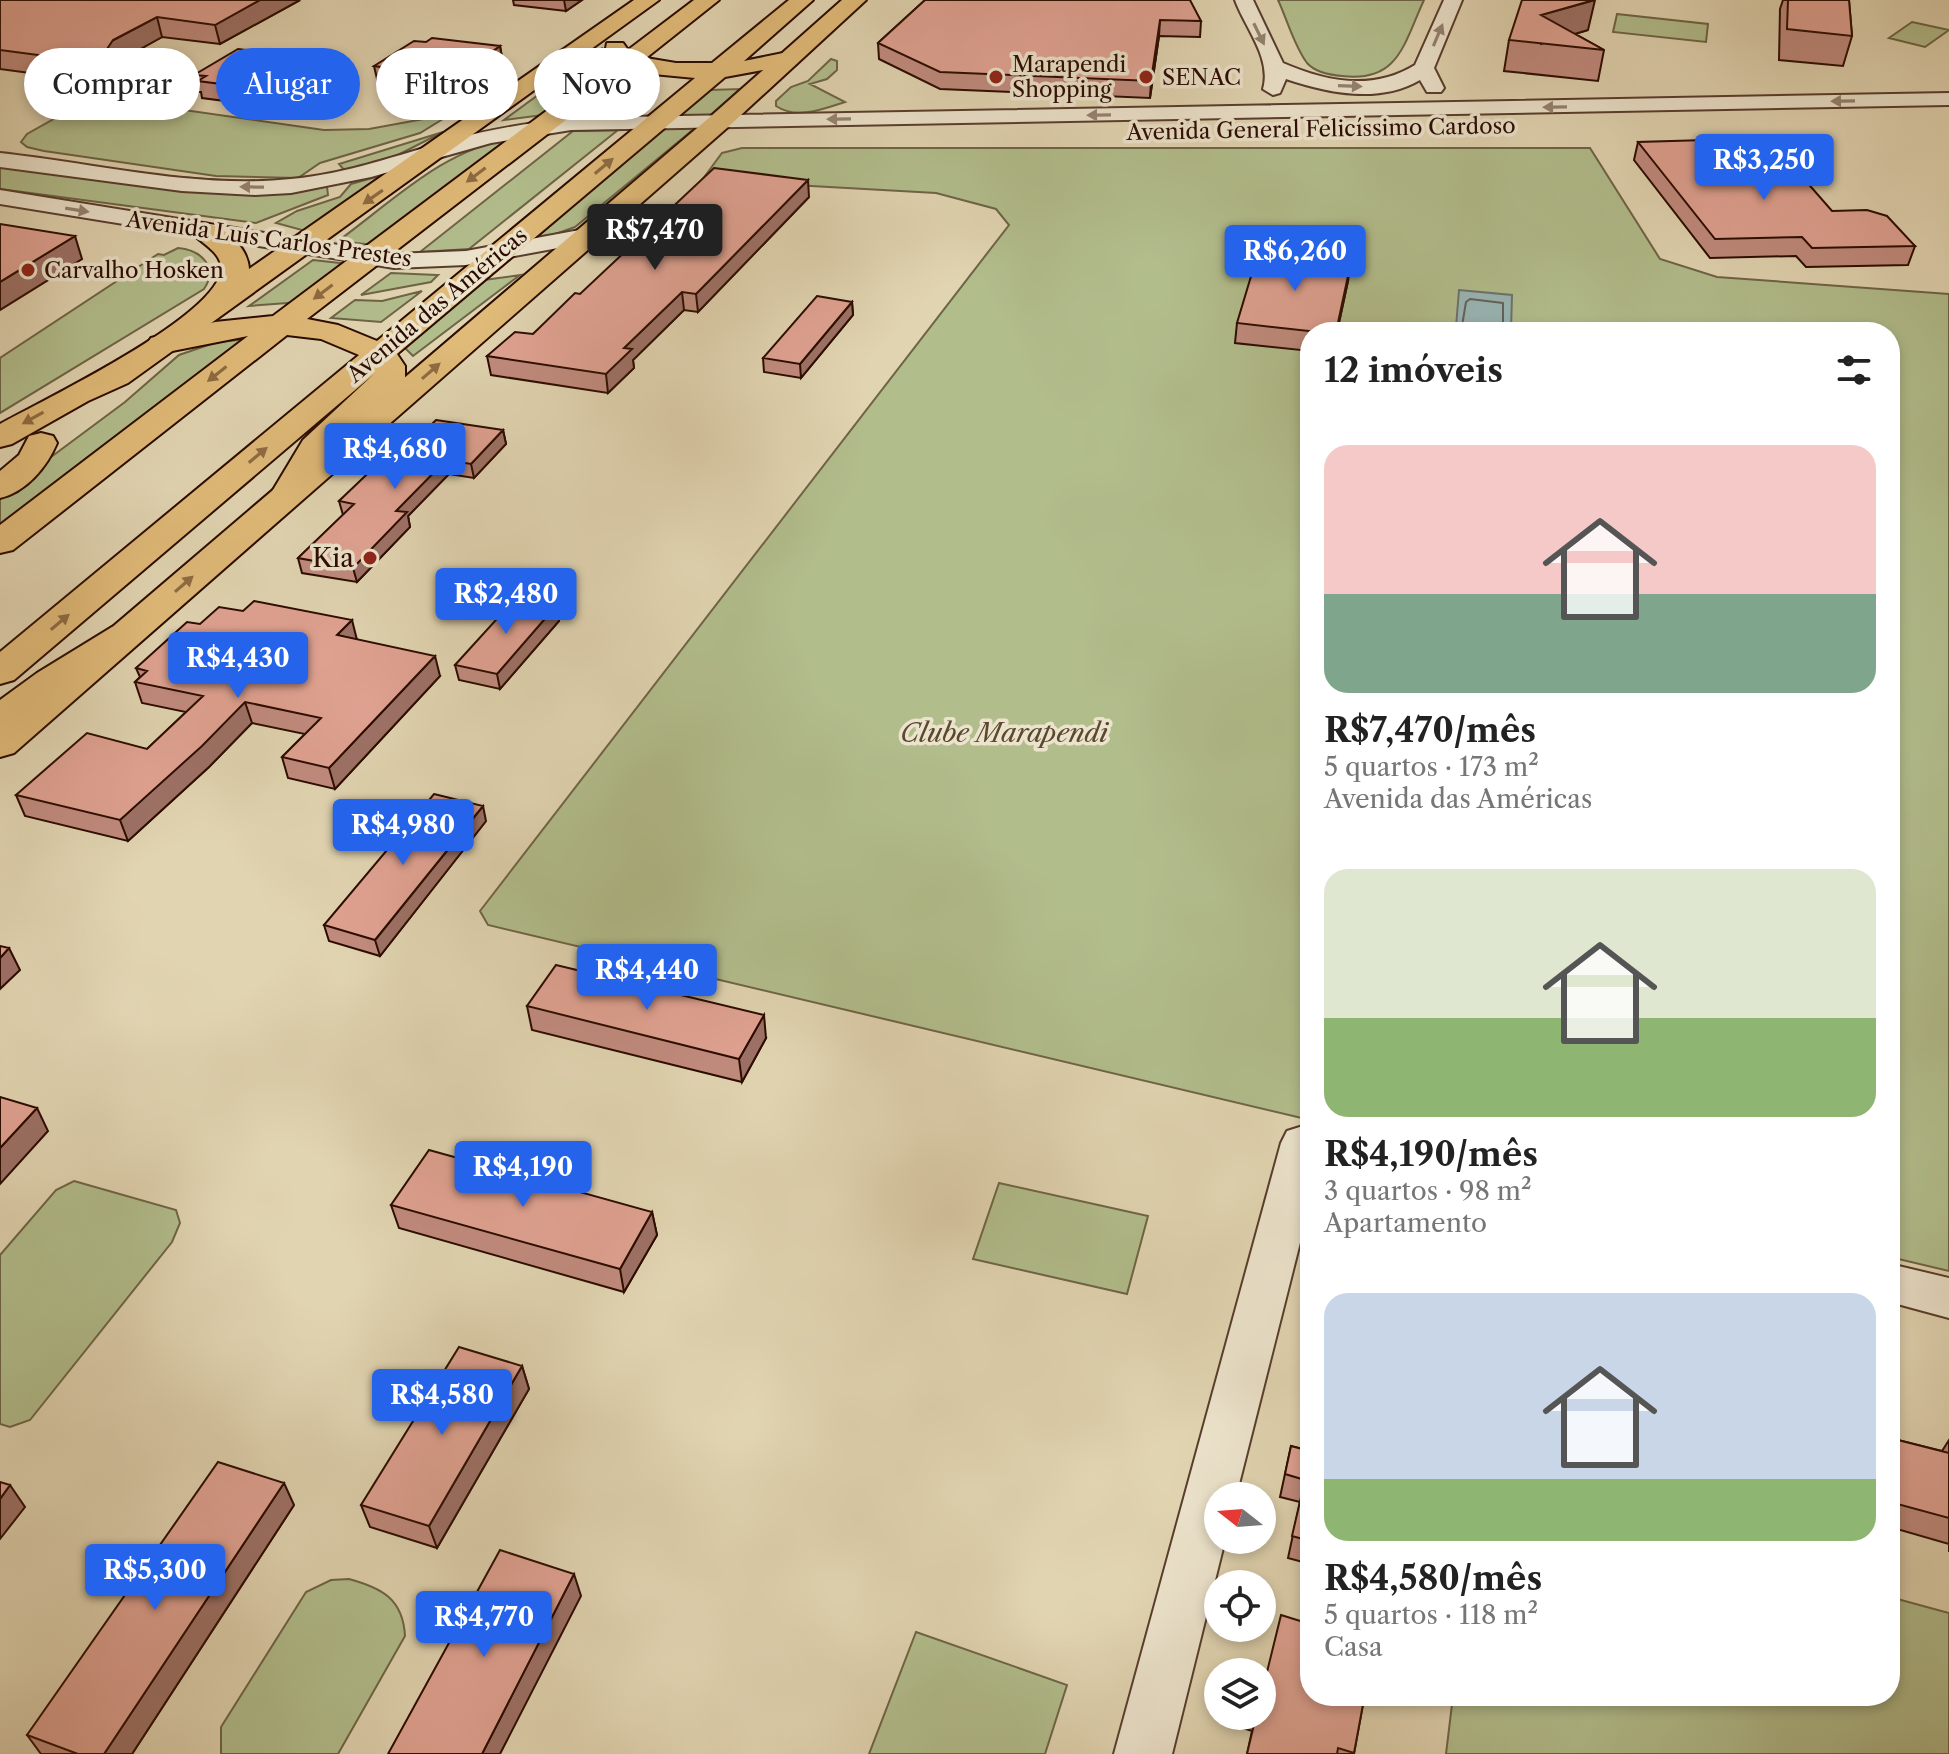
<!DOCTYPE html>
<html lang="pt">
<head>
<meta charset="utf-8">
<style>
	:root { --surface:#fff; --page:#f6f6f6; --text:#222; --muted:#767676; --accent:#2563eb }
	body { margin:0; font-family:"Libre Caslon Text",serif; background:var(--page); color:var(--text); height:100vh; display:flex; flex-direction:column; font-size:30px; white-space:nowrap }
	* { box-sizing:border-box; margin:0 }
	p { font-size:26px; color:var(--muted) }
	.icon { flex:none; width:44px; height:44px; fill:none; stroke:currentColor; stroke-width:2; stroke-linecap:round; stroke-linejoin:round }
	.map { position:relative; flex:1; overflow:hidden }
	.drawer { position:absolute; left:1300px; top:322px; width:600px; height:1384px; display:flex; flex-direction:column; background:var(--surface); border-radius:32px; box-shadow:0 4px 12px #0003 }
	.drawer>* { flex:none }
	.top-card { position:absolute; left:24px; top:48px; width:760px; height:72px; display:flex; gap:16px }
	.needle { width:52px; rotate:287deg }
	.fabs { position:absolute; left:1204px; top:1482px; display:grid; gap:16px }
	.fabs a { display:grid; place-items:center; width:72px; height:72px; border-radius:50%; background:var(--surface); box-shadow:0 4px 12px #0003; font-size:40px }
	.price { position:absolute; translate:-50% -68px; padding:0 18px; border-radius:8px; background:var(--accent); color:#fff; font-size:26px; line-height:52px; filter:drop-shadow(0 2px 4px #0008) }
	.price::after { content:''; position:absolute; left:50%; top:48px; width:24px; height:18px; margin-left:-12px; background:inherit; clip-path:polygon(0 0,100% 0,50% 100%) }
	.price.active { background:#222; color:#fff }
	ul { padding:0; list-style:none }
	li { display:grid; align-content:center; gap:16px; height:424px; padding:0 24px }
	li span { display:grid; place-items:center; height:248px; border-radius:24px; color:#555 }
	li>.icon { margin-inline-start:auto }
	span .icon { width:144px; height:144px; fill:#fffc; stroke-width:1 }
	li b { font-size:34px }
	h2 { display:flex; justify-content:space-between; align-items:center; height:96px; padding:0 24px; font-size:34px }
	.tag { padding:0 28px; border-radius:36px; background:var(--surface); box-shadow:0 4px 12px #0003; font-size:28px; line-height:72px }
	.tag.active { background:var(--accent); color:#fff }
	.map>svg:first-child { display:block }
</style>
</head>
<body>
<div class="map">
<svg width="1949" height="1754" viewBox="0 0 1949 1754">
	<rect width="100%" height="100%" fill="#e1d4b1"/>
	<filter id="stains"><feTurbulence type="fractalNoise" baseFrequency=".0025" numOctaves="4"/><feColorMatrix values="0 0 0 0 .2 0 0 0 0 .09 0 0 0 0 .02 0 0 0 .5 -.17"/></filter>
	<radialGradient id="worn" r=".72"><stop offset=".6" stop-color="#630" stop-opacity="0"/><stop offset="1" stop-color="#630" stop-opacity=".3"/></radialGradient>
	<path fill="#b2bd8c" stroke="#6e6446" stroke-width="2" d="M1278,0H1424C1404,43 1399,83 1342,76C1330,75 1315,72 1307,63C1294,46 1287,19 1278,0Z
		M1617,14L1708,24L1706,42L1613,32Z
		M1912,22L1949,30L1925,47L1889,38Z
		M602,48L615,63L543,115L504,120Z
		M831,59L837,61V70L827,79L810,84L845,102C823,109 797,120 776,106V101L791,87L808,81Z
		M740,89L706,119L679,116L709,90Z
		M93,97L324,130L369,129L451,114L420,133L320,163L298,178L216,176L44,151L27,147L21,142L27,134Z
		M664,128H695L575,227L547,237L538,236Z
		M618,130L469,249L420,252L573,131Z
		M443,132L386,161L344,170L339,164Z
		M515,138L374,245L338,241C393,201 446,147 515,138Z
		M742,148H1590L1660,259L1717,277L1949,294V1271L1890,1257V332H1310V1120L488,925L480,911L1009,225L996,209L936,193L702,180L722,153Z
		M0,165L327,187L328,195L256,223L0,189Z
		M397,171L309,232L276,223L297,211L340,197L351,184Z
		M178,248C201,250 219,267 204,289L0,413V358L158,254L164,255Z
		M313,260L349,264L301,302L249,306Z
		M391,273L437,275H438L431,282L361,295Z
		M520,275L413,356L405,348L484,280Z
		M422,291L381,322L331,318L355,300L382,301Z
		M249,339L0,527V495L125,402L179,355L217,342Z
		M74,1181L176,1210L180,1223L172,1242L30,1420L10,1427L0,1424V1255L56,1190Z
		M999,1183L1148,1216L1127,1294L973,1259Z
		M349,1579C382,1588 403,1599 405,1636L338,1754H221V1727L306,1592L331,1580Z
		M1890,1597L1949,1613V1754H1446L1453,1696H1890Z
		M916,1632L1067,1685L1045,1754H869Z"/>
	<path fill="#98b6b6" stroke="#6c726d" stroke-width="2" d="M1459,290L1512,295L1511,331L1513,332H1434L1435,325L1456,327Z"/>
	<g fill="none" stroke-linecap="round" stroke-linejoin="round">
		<path stroke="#62605b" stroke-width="2" d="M1461,332L1466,302L1470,299L1503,303V332"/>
		<g stroke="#583d2c" stroke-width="4">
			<path id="minor" d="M1235,0H1253L1283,63C1327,82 1373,91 1415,65L1444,0H1462L1434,68L1444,88L1441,92H1427L1420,80C1379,104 1328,93 1286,79L1280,93L1273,95L1263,89C1272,58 1245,28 1235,0Z
				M1949,93V105L571,130L491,143L371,177L291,193L255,195L182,191L0,167V153C96,163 194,189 291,179C346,174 398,155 451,140C491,129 530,123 571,118Z
				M0,190L394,254L466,251L585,229L593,231L597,236L593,241L585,243L466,265L394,268L0,204Z
				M1303,1126L1310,1128V1203L1236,1496H1218V1540H1225L1172,1754H1114L1281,1143L1287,1131Z
				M1890,1264L1949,1278V1318L1890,1302Z"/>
		</g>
		<g stroke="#2b0b00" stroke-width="4">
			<path id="major" d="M634,0H659L128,383L88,401L12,444L0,447V424C41,401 224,314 221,267C220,250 199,243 190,230L194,224C218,218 248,245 249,269Z
				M842,0H866L728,127L14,753L0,757V723L710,117Z"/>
		</g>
		<g stroke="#2b0b00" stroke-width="4">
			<path id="highway" d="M694,0H719L646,58L676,63H712L789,0H813L744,61L788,52L796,54L800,59L796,64L725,77L397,354L405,366V378L328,452L299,502L287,505L275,502L270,495L303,440L374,374L14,680L0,684V652L359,355L321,339L287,335L13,550L0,553V525L248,336L162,353L151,350L147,344L151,338L215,322L273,316L613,61L605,53L607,43H623L628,50ZM632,69L653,74L695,78L377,341L338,325L307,319Z
				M41,433L53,436L57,443C47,467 26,492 0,498V471L19,455L29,436Z
				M125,624L138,627L144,635L138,643L65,689L14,728L0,731V700L37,673L112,627Z"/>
		</g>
		<use href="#minor" fill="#ece3cc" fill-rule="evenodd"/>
		<use href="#major" fill="#e0ba78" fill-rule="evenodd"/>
		<use href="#highway" fill="#e0ba78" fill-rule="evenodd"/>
	</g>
	<path fill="#c18b7e" stroke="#2b0b00" stroke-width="2" d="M0,0H300L220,44L162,37L119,61L113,69L82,80L0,69Z
		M513,0H582L566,11L514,5Z
		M925,0L1201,21L1200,37L1159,36L1150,98L940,89L879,59L878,43Z
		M1783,0H1849L1852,36L1843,66L1779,60L1780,9Z
		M1588,30L1575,34L1604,50L1598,81L1504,71L1509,40Z
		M500,46L503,63L466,89L453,87L447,92L378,83L374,66Z
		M316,59L320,76L276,103L263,101L256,105L202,98L201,92H198L194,75Z
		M1638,142L1734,174L1796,180L1832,211L1915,246L1908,265L1806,267L1796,256L1710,258L1634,160Z
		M809,197L698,312L684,310L633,360L634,368L608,393L491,375L487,356L533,334L580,294Z
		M1348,281L1337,332H1310V351L1235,343L1237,323Z
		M852,302L853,315L801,378L764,372L763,358Z
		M503,430L506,444L474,478L449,474L408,516L410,527L357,582L302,573L298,558L343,515L339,501L397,458Z
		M556,606L559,621L500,689L459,680L455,665Z
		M200,624L356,639L440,676L335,789L288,778L282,757L305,734L252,723L209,767L128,841L25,816L16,795L147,749L186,712L142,703L135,682L140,677L136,668Z
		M486,821L380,956L329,941L324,925Z
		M527,1006L766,1038L742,1082L532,1030Z
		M391,1205L652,1212L657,1235L624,1292L399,1228Z
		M522,1366L529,1389L437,1548L370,1527L361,1505Z
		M1890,1438L1942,1451L1949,1440V1552V1544L1890,1527Z
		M1291,1446L1310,1451V1564L1288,1558L1300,1502L1280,1497Z
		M294,1505L132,1754H41L27,1735Z
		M1310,1696L1364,1699L1354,1754H1247L1252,1731L1228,1723L1229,1716H1262Z"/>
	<path fill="#9d7166" stroke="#2b0b00" stroke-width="2" d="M260,0H300L220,44L215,25Z
		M564,0H582L566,11Z
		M1595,0L1588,30L1541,44V15Z
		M157,17L162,37L119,61L113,69L82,80L76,60Z
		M1160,20L1159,36L1150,98L1151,81Z
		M500,46L503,63L466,89L463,72Z
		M316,59L320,76L276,103L272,85Z
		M450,70L453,87L447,92L444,75Z
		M258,84L263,101L256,105L252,88Z
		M808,180L809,197L698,312L696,294Z
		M75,236L82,259L0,310V282Z
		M1351,262L1348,281L1337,332H1336Z
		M682,292L684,310L633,360L634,368L608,393L606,374L624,348Z
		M852,302L853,315L801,378L800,364Z
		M503,430L506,444L474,478L471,464Z
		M446,460L449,474L408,516L410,527L357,582L353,568L396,511Z
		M556,606L559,621L500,689L497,674Z
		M352,620L357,640L337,635Z
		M435,656L440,676L335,789L329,768Z
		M245,702L252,723L209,767L128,841L120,820Z
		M483,806L486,821L380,956L375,940Z
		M9,948L20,970L0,989V958Z
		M764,1015L766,1038L742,1082L739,1059Z
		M37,1108L48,1131L0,1184V1148Z
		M652,1212L657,1235L624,1292L620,1269Z
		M522,1366L529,1389L437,1548L429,1526Z
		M284,1483L294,1505L132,1754H104Z
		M10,1485L25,1507L0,1539V1499Z
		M574,1574L581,1596L500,1754H482Z"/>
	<path fill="#e0a292" stroke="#2b0b00" stroke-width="2" d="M0,0H260L215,25L157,17L113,40L107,49L76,60L0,50Z
		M925,0H1190L1201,21L1160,20L1151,81L940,72L878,43Z
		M1522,0H1594L1541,15L1604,50L1509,40Z
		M1788,0H1849L1852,36L1787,29Z
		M432,38L500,46L463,72L450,70L444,75L374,66L414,41L426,42Z
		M238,49L316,59L272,85L258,84L252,88L198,81L206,76L194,75Z
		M1706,140L1734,174L1790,173L1796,180H1805L1832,211L1867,210L1887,216L1915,246L1812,248L1802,237L1715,239L1638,142Z
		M714,168L808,180L696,294L682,292L624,348L632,349L606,374L487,356L515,332L533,334L575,293L580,294Z
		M0,224L75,236L0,282Z
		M1258,253L1351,262L1336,332H1318L1237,323Z
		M817,296L852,302L800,364L763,358Z
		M1613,327L1665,332H1613Z
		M436,420L503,430L471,464L446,460L396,511L407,512L353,568L298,558L354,504L339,501L386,456L397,458Z
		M516,598L556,606L497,674L455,665Z
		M254,601L352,620L337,635L435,656L329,768L282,757L321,718L245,702L202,746L120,820L16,795L87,733L147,749L203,696L135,682L147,671L136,668L187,622L200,624L219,607L243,611Z
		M434,794L483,806L375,940L324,925Z
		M0,946L9,948L0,958Z
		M556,965L764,1015L739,1059L527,1006Z
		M0,1097L37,1108L0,1148Z
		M429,1150L652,1212L620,1269L391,1205Z
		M459,1347L522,1366L429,1526L361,1505Z
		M1890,1438L1949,1453V1518L1890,1502Z
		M1291,1446L1310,1451V1541L1292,1536L1305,1480L1285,1474Z
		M218,1462L284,1483L104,1754H78L27,1735Z
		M0,1482L10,1485L0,1499Z
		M500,1550L574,1574L482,1754H388Z
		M1281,1615L1310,1624V1696H1356L1364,1699L1354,1753L1338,1748L1337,1754H1247L1256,1716H1262V1672H1239L1241,1664L1267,1672Z"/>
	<defs><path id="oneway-solid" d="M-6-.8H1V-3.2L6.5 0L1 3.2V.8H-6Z" transform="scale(2)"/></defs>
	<g fill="#958270">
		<use href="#oneway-solid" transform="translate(1259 34) rotate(64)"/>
		<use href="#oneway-solid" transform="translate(1438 35) rotate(-67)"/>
		<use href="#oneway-solid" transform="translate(1350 86) rotate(2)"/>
		<use href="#oneway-solid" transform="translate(1843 101) rotate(179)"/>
		<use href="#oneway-solid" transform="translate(1555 107) rotate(179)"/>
		<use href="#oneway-solid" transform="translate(1099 115) rotate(179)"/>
		<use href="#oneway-solid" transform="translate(839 119) rotate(179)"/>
		<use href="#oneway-solid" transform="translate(252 187) rotate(-179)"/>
		<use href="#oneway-solid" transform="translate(77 210) rotate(9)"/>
	</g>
	<g fill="#8f6b42">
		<use href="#oneway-solid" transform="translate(604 166) rotate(-40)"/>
		<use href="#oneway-solid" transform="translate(476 175) rotate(143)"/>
		<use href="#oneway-solid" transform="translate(373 197) rotate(145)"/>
		<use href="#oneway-solid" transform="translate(323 292) rotate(143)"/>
		<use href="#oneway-solid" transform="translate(431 371) rotate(-41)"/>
		<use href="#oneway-solid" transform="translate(217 374) rotate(142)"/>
		<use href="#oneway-solid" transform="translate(33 418) rotate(151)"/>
		<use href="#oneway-solid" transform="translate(258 455) rotate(-40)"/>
		<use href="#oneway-solid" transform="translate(184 584) rotate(-41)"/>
		<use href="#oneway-solid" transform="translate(60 622) rotate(-40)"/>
	</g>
	<g fill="#8f2418" stroke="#ece3cc" stroke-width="3">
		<circle cx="996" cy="77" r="8"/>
		<circle cx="1146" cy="77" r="8"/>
		<circle cx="28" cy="270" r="8"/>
		<circle cx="370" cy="558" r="8"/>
	</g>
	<g text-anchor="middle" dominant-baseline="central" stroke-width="7" stroke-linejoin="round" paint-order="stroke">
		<g font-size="22" fill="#2b0b00" stroke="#ece3cc" text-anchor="start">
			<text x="1012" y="64">Marapendi<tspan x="1012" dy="25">Shopping</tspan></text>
			<text x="1162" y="77">SENAC</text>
			<text x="44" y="270">Carvalho Hosken</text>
		</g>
		<g font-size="22" fill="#2b0b00" stroke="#ece3cc">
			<text transform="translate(1321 129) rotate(-1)">Avenida General Felicíssimo Cardoso</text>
			<text transform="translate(269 239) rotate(8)">Avenida Luís Carlos Prestes</text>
			<text transform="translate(437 305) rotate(-40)">Avenida das Américas</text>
		</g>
		<g font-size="26" fill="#2b0b00" stroke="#ece3cc" text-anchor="end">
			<text x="354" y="558">Kia</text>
		</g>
		<g font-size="26" font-style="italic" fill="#5a4931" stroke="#ece3cc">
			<text x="1004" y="733">Clube Marapendi</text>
		</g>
	</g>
	<rect width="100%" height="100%" filter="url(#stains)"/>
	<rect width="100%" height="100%" fill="url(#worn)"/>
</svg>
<div class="fabs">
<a><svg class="needle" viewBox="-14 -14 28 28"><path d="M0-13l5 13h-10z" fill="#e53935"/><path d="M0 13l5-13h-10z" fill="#767676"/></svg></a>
<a><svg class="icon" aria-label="locate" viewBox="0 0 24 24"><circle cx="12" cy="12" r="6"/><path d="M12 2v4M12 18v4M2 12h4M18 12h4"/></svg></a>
<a><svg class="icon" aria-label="layers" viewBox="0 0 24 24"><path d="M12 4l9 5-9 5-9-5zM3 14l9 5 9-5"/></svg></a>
</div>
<b class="price" style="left:1764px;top:202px">R$3,250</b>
<b class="price active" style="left:655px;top:272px">R$7,470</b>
<b class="price" style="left:1295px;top:293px">R$6,260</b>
<b class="price" style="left:395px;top:491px">R$4,680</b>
<b class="price" style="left:506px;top:636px">R$2,480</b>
<b class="price" style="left:238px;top:700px">R$4,430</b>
<b class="price" style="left:403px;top:867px">R$4,980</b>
<b class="price" style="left:647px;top:1012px">R$4,440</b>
<b class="price" style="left:523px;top:1209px">R$4,190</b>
<b class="price" style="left:442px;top:1437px">R$4,580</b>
<b class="price" style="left:155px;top:1612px">R$5,300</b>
<b class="price" style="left:484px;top:1659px">R$4,770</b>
<div class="top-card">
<a class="tag">Comprar</a>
<a class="tag active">Alugar</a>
<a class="tag">Filtros</a>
<a class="tag">Novo</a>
</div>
<section class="drawer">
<h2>12 imóveis<svg class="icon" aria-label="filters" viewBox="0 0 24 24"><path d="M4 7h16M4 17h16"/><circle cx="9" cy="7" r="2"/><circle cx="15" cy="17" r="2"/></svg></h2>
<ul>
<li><span style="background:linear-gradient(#f6c9c9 60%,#7fa58c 0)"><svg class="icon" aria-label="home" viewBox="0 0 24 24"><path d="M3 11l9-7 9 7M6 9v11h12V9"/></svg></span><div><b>R$7,470/mês</b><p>5 quartos · 173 m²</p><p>Avenida das Américas</p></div></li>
<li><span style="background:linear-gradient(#dfe7d0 60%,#8fb573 0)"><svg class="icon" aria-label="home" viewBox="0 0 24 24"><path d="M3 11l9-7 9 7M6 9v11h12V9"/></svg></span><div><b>R$4,190/mês</b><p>3 quartos · 98 m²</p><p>Apartamento</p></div></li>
<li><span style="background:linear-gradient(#c9d6e8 75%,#8fb573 0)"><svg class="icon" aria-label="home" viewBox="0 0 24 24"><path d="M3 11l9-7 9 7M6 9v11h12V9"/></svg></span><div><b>R$4,580/mês</b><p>5 quartos · 118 m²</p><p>Casa</p></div></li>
</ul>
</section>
</div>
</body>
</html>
